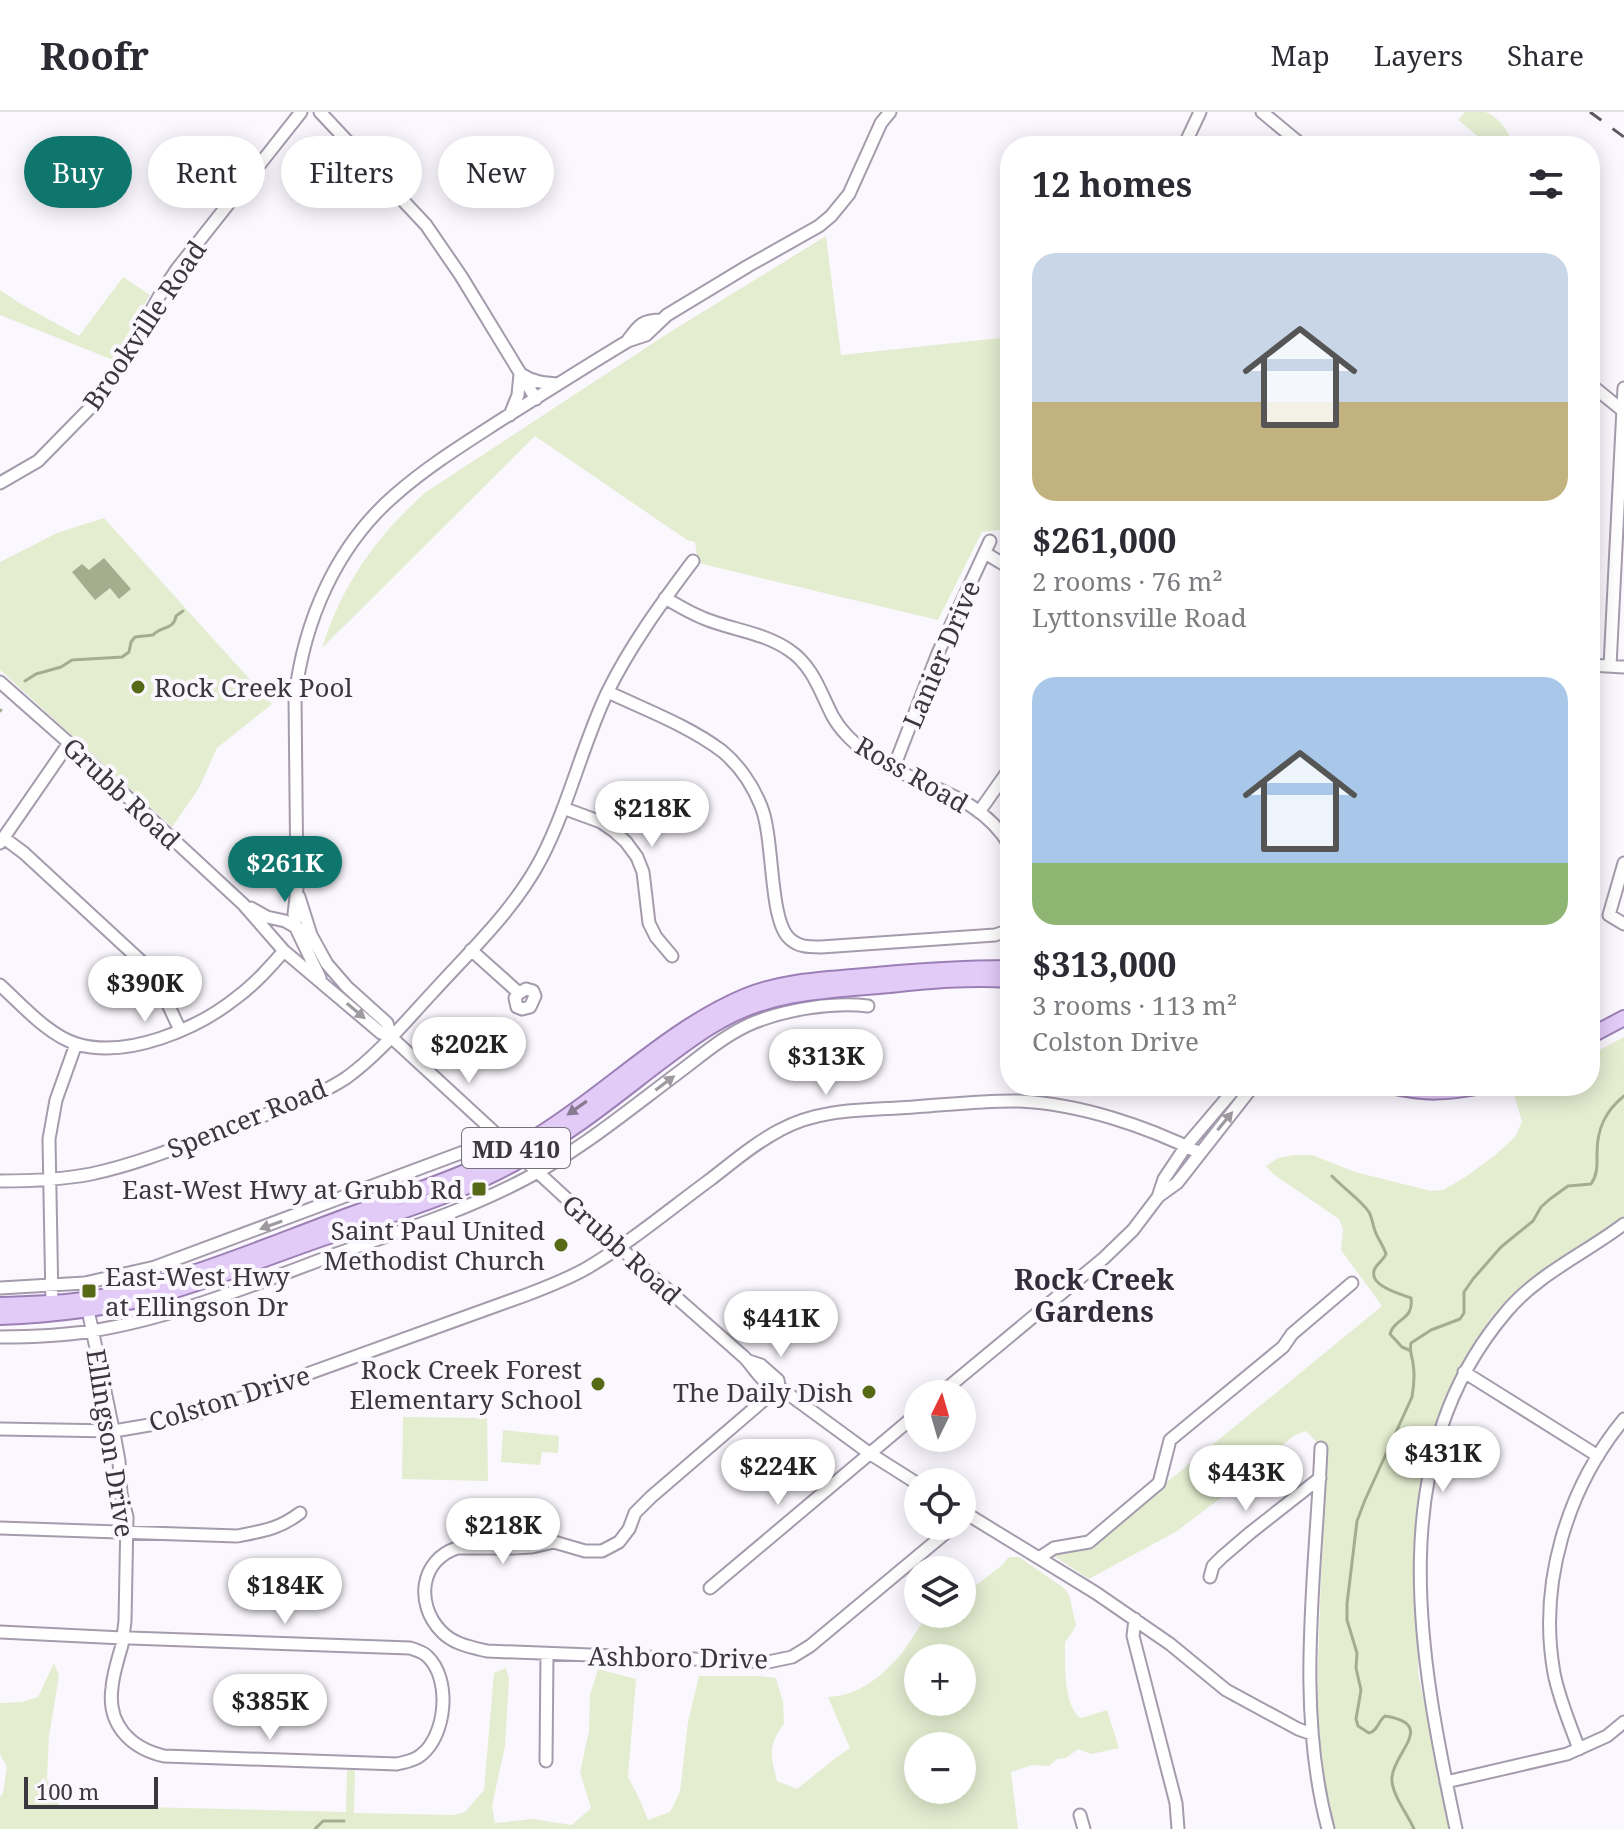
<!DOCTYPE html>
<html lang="en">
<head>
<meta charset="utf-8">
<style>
	:root { --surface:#fff; --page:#f2f2f3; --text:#2b2b33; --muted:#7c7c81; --line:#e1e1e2; --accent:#0f766e }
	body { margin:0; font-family:"Noto Serif",serif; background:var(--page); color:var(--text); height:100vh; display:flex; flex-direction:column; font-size:30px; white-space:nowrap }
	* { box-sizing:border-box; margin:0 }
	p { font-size:26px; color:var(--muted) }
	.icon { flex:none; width:44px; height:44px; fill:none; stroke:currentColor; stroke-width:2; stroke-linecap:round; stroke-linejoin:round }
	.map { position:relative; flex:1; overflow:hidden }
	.side { position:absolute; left:1000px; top:24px; width:600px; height:960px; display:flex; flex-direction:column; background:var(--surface); border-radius:32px; box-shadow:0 4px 20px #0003 }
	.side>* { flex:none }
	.banner { position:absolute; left:24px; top:24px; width:760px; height:72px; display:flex; gap:16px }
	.needle { width:52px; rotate:5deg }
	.tools { position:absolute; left:904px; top:1268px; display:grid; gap:16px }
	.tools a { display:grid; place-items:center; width:72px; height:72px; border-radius:50%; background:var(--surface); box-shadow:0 4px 20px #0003; font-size:40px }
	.scale { position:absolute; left:24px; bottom:20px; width:134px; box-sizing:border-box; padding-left:8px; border:4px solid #3b373f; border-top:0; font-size:22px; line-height:28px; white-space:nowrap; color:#3b373f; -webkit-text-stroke:6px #fbf7fe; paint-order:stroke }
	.price { position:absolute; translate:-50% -68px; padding:0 18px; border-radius:28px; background:#fff; color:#222; font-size:26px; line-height:52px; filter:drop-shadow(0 2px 4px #0008) }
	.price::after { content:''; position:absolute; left:50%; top:48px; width:24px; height:18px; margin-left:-12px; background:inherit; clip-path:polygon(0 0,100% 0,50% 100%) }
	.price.current { background:var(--accent); color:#fff }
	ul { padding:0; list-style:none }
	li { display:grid; align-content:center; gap:16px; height:424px; padding:0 32px }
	li span { display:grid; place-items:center; height:248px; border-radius:24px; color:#555 }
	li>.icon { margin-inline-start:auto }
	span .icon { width:144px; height:144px; fill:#fffc; stroke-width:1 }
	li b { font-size:34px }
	h2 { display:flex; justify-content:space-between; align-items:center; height:96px; padding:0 32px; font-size:34px }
	.pill { padding:0 28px; border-radius:36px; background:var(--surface); box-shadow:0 4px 20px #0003; font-size:28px; line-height:72px }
	.pill.current { background:var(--accent); color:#fff }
	header { display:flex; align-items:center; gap:48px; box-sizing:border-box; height:112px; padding:0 40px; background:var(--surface); border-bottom:2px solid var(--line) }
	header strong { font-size:38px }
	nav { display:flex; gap:44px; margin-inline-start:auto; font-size:28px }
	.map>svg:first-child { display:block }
</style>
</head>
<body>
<header>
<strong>Roofr</strong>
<nav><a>Map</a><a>Layers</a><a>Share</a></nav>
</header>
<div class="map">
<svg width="1624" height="1717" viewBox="0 0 1624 1717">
	<rect width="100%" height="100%" fill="#fbf7fe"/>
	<path fill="#e4edd0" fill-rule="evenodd" d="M1465,0C1471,0 1479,0 1485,0C1498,4 1511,21 1512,34H1486L1487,32L1458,8Z
		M826,124L841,243L1010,225V399L1000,418L982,420L938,508L698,451L695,430L687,428L535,324L322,536C342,473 376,424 426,380L670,220Z
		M123,165L150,183L113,248L0,203V178L21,192L79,224Z
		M104,406L272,592L217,636L199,676L172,715L0,558V450L57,421Z
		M1624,925V1104L1582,1134L1531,1166L1492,1204L1452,1275L1438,1304L1431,1328L1420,1371L1416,1404L1415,1479L1418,1529V1561L1451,1717H1334L1327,1683L1319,1626H1317C1317,1530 1323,1435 1326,1340L1306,1319L1295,1323L1252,1357L1226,1382L1177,1419L1089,1467L1054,1444L1055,1440L1089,1434L1382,1194L1341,1138L1343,1117L1339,1107L1273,1062L1266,1054L1278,1046L1295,1043H1312L1355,1060L1431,1079L1443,1078L1464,1066L1494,1044L1515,1025L1522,1010L1514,982L1530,974H1590V943Z
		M403,1305L487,1306L488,1369L402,1367Z
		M503,1318L559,1324L558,1341L542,1340L540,1353L501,1350Z
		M1009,1445H1019L1064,1476L1069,1483L1076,1513L1072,1521L1065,1530C1065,1549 1063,1595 1081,1606L1107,1598L1119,1636L1091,1642L1078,1637L1066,1646L1057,1647L1049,1654L1032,1653L1011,1660L1018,1717H0V1685L3,1681L7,1655L0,1642V1591L22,1590L38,1585L54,1551L59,1564L49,1624L47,1667L59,1693L346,1700L347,1658H355L354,1701L454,1703L465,1700L484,1678L494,1561L506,1556L509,1567L505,1634L492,1694L495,1711L532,1707L572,1713L591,1696L580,1660L589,1619L590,1583L598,1557L636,1567L628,1665L639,1686L648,1708L670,1700L680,1680L688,1610L699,1564H760L776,1566L783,1590L784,1612C767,1633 771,1645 777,1669L797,1677L833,1648L850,1636L828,1585C859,1584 882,1564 902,1541C910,1531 916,1517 925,1509C936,1501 949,1502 962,1502V1484L1001,1454ZM918,1546H962V1590H918ZM918,1634H962V1678H918Z"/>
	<path fill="#a4ae8f" d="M104,446L131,477L119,487L110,476L95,488L72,460L82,452L89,458Z"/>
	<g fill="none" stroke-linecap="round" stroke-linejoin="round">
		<path stroke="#a4ae8f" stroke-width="3" d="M25,569L36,562L61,555L72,548L122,545L129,540L131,530L135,525L153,523C161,514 174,518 176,504L183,499
			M0,599L1,598
			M1332,1064C1343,1076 1361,1088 1369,1100C1372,1106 1373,1113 1375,1119C1378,1127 1383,1133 1386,1142C1383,1149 1375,1153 1374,1159C1370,1174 1400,1182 1411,1186C1414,1209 1395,1205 1390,1222L1402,1235L1409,1238
			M315,1717L323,1709H344
			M1414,1717C1408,1703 1390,1680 1392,1665C1394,1640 1437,1612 1385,1604C1378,1609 1378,1619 1369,1621L1358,1614L1356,1607L1361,1578L1356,1556L1357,1541L1347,1508V1492L1357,1409L1365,1388L1412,1285C1414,1274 1415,1263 1413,1251C1412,1243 1409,1240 1411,1231L1431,1218L1460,1207L1464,1201V1180L1473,1167L1501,1135L1533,1109L1541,1095L1550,1087L1568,1074L1591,1072C1598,1062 1597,1052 1597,1041C1597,1017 1605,999 1624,984"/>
		<g stroke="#a49bad" stroke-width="15">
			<path id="minor" d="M320,0L426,113L461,164L536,287
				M1262,0L1303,34
				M1184,34L1200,0
				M628,228C639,213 642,208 662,208
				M521,262C533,270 543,271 558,272
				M1590,272L1622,298
				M510,303L518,283L520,262
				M0,371L38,349L90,296L122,252L161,181L177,157L301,0
				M985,441L1010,456
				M665,486C677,493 690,501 703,506C731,518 763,520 789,538C812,553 820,579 832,603C840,618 851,628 864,639C911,675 977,677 1010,734
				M1590,553L1624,555
				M1610,554L1624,276
				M0,570L69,631L243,792L284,839L381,921L391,925L619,1135L744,1245C755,1256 761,1273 779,1275L869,1341L918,1372
				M608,580C646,598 689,614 722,639C739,653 753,674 761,694C774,725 769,804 788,825C797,835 808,835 821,835L995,823L1010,818
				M894,655L938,541L990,429
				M563,696L601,710L614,719L626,730L637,745L643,760L649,811L656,825L672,844
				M979,700L1010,656
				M4,726L24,741L142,850L159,873L180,918
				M0,731L69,631
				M1624,751L1609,803L1624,812
				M299,785L311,823L327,852L347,875L387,911L391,925
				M251,796L267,805L285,809L301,818
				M471,838L519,881L515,886L517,895L522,897L530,895L535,884L533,879L526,877L519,881
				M320,866L296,816L294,802L297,777L295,585C304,509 336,434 395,383C429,353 467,330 504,306C546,280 586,254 628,229L646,223L667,203L748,154L819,114L831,104L849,82L881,11L890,0
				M0,873C21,892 49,924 77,932C127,947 197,917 236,886C254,873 269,856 284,839
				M0,1069C31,1069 60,1068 91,1062C142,1051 191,1030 240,1012C275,999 314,987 346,966C378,943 405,910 432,881C471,838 516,796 542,745C569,692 582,634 607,581C630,534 662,490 693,449
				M1159,1084L1177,1071L1253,974
				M0,1176L85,1171L155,1155L501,1026
				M52,1191L49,1027L56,988L76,932
				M0,1225C31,1225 60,1224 91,1219C174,1206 260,1170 339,1141C401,1119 466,1098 525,1067C579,1039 626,1000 674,964C700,945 725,922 755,910C788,897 833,890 868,894
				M749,1249L761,1253L778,1268L779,1275
				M1464,1260L1598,1344
				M779,1275L651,1385L635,1401L629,1417L619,1430L602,1439H585L554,1430L532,1435L514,1436H457C420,1448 415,1492 441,1519C453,1532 470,1535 487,1539L768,1550L792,1545L810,1534L954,1414
				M940,1282L1104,1146L1133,1118L1158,1085L1164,1067L1186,1034L1237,974
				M0,1317L114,1319L161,1311L199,1301L526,1183C547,1175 568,1167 587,1156C631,1130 670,1097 711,1067C733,1050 755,1031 780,1018C816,998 859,998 898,996C938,994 980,988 1020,989C1080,992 1146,1014 1200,1041
				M1321,1336C1316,1461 1295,1594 1328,1717
				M962,1399L1096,1481L1170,1532L1226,1578L1298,1617L1312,1622
				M0,1416L237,1424C263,1419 279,1417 300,1401
				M1039,1446L1054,1436L1089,1430L1159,1371L1170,1328L1283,1235L1292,1222L1352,1171
				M1210,1465L1213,1454L1222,1445L1250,1421L1320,1366
				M710,1476L918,1301
				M1135,1507L1133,1524L1176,1691L1178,1717
				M0,1520L123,1526H130L410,1536C416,1538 423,1540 427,1544C452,1567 446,1624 421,1643C414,1649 405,1650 397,1652L164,1644C130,1636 107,1612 112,1576C113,1562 118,1547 122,1533L125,1509L127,1405L121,1382L119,1349L115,1327L88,1198
				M1579,1637C1570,1612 1559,1587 1554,1561C1538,1472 1567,1376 1624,1307
				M546,1649L547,1542
				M1446,1670L1567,1642L1607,1624L1624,1610
				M1080,1703L1084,1717
				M1456,1717C1419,1544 1381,1346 1507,1199C1538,1162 1586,1141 1624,1112"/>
		</g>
		<g stroke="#9c80b5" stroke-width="18">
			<path id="major" d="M1590,924L1624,906
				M1390,974C1427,982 1445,981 1482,974
				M0,1193C30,1192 61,1192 91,1187C180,1172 265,1134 350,1103C412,1080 477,1060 534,1026C607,982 667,917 746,884C780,870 817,868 853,865C905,860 957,856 1010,856
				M0,1205C52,1203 104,1197 155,1184C213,1168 270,1144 326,1125C393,1102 461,1082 522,1047C567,1023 606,992 646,961C670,943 694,923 720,909C772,879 831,878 890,873C929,869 970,865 1010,868"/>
		</g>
		<use href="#minor" stroke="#fff" stroke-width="11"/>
		<use href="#major" stroke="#e3cbf8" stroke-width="14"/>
		<path stroke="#5c5860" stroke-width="3" stroke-dasharray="14 14" stroke-linecap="butt" d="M1590,0L1624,25"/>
	</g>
	<defs><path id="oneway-solid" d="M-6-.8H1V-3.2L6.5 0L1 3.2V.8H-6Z" transform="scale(2)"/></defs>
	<g fill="#9d9b9f">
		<use href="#oneway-solid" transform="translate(356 899) rotate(40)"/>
		<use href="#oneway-solid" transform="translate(665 971) rotate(-37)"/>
		<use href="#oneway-solid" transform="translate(1225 1009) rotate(-51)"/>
		<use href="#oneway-solid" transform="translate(271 1113) rotate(160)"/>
	</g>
	<use fill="#877a92" href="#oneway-solid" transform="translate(577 996) rotate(145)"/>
	<g fill="#566916" stroke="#fbf7fe" stroke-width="3">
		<circle cx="138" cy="575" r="8"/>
		<rect x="471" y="1069" width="16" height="16" rx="4"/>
		<circle cx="561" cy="1133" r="8"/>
		<rect x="81" y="1171" width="16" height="16" rx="4"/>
		<circle cx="598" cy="1272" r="8"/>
		<circle cx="869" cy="1280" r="8"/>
	</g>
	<g text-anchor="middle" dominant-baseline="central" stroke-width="8" stroke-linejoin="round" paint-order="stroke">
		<rect fill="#fbf7fe" stroke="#757178" stroke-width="2" x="462" y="1016" width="108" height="40" rx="6"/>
		<g font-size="24" font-weight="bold" fill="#3b373f">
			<text x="516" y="1036">MD 410</text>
		</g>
		<g font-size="26" fill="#3b373f" stroke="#fbf7fe">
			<text transform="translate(144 213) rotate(-56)">Brookville Road</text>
			<text transform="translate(941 542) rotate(-67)">Lanier Drive</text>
			<text transform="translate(912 662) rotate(30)">Ross Road</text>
			<text transform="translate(122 681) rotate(43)">Grubb Road</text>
			<text transform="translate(247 1006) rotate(-22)">Spencer Road</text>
			<text transform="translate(622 1137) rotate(42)">Grubb Road</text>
			<text transform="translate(229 1286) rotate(-17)">Colston Drive</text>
			<text transform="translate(111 1331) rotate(81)">Ellingson Drive</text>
			<text transform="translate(678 1545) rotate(1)">Ashboro Drive</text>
		</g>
		<g font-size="26" fill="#3b373f" stroke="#fbf7fe" text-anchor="end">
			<text x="154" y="575" text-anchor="start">Rock Creek Pool</text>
			<text x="463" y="1077">East-West Hwy at Grubb Rd</text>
			<text x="545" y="1118">Saint Paul United<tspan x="545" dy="30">Methodist Church</tspan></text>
			<text x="105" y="1164" text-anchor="start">East-West Hwy<tspan x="105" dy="30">at Ellingson Dr</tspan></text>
			<text x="582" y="1257">Rock Creek Forest<tspan x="582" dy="30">Elementary School</tspan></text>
			<text x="853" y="1280">The Daily Dish</text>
		</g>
		<g font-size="28" font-weight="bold" fill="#332c3a" stroke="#fbf7fe">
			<text x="1094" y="1167">Rock Creek<tspan x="1094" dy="32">Gardens</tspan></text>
		</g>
	</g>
</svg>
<div class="tools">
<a><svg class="needle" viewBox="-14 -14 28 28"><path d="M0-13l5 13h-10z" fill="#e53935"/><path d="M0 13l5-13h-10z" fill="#7c7c81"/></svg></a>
<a><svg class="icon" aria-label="locate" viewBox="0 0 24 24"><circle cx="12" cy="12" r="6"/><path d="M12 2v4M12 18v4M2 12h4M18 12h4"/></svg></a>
<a><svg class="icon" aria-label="layers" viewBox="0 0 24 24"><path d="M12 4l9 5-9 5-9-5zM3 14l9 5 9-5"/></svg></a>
<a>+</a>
<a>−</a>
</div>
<div class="scale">100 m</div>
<b class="price" style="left:652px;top:737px">$218K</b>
<b class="price current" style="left:285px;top:792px">$261K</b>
<b class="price" style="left:145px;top:912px">$390K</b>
<b class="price" style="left:469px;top:973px">$202K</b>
<b class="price" style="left:826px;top:985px">$313K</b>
<b class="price" style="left:781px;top:1247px">$441K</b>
<b class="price" style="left:1443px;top:1382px">$431K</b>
<b class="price" style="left:778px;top:1395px">$224K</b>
<b class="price" style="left:1246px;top:1401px">$443K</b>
<b class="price" style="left:503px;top:1454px">$218K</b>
<b class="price" style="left:285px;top:1514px">$184K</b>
<b class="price" style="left:270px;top:1630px">$385K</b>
<div class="banner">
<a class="pill current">Buy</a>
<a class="pill">Rent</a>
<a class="pill">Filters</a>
<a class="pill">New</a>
</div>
<section class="side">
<h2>12 homes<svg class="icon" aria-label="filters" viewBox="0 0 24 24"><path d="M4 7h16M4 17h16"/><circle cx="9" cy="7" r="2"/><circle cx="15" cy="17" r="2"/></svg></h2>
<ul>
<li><span style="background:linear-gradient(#c9d6e8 60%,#c2b280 0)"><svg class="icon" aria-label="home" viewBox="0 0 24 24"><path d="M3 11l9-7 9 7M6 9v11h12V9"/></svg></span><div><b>$261,000</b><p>2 rooms · 76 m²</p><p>Lyttonsville Road</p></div></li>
<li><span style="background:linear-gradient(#a9c7e8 75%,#8fb573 0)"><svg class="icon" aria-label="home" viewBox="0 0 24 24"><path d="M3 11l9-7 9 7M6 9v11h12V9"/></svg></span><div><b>$313,000</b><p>3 rooms · 113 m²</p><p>Colston Drive</p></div></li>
</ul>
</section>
</div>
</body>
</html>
